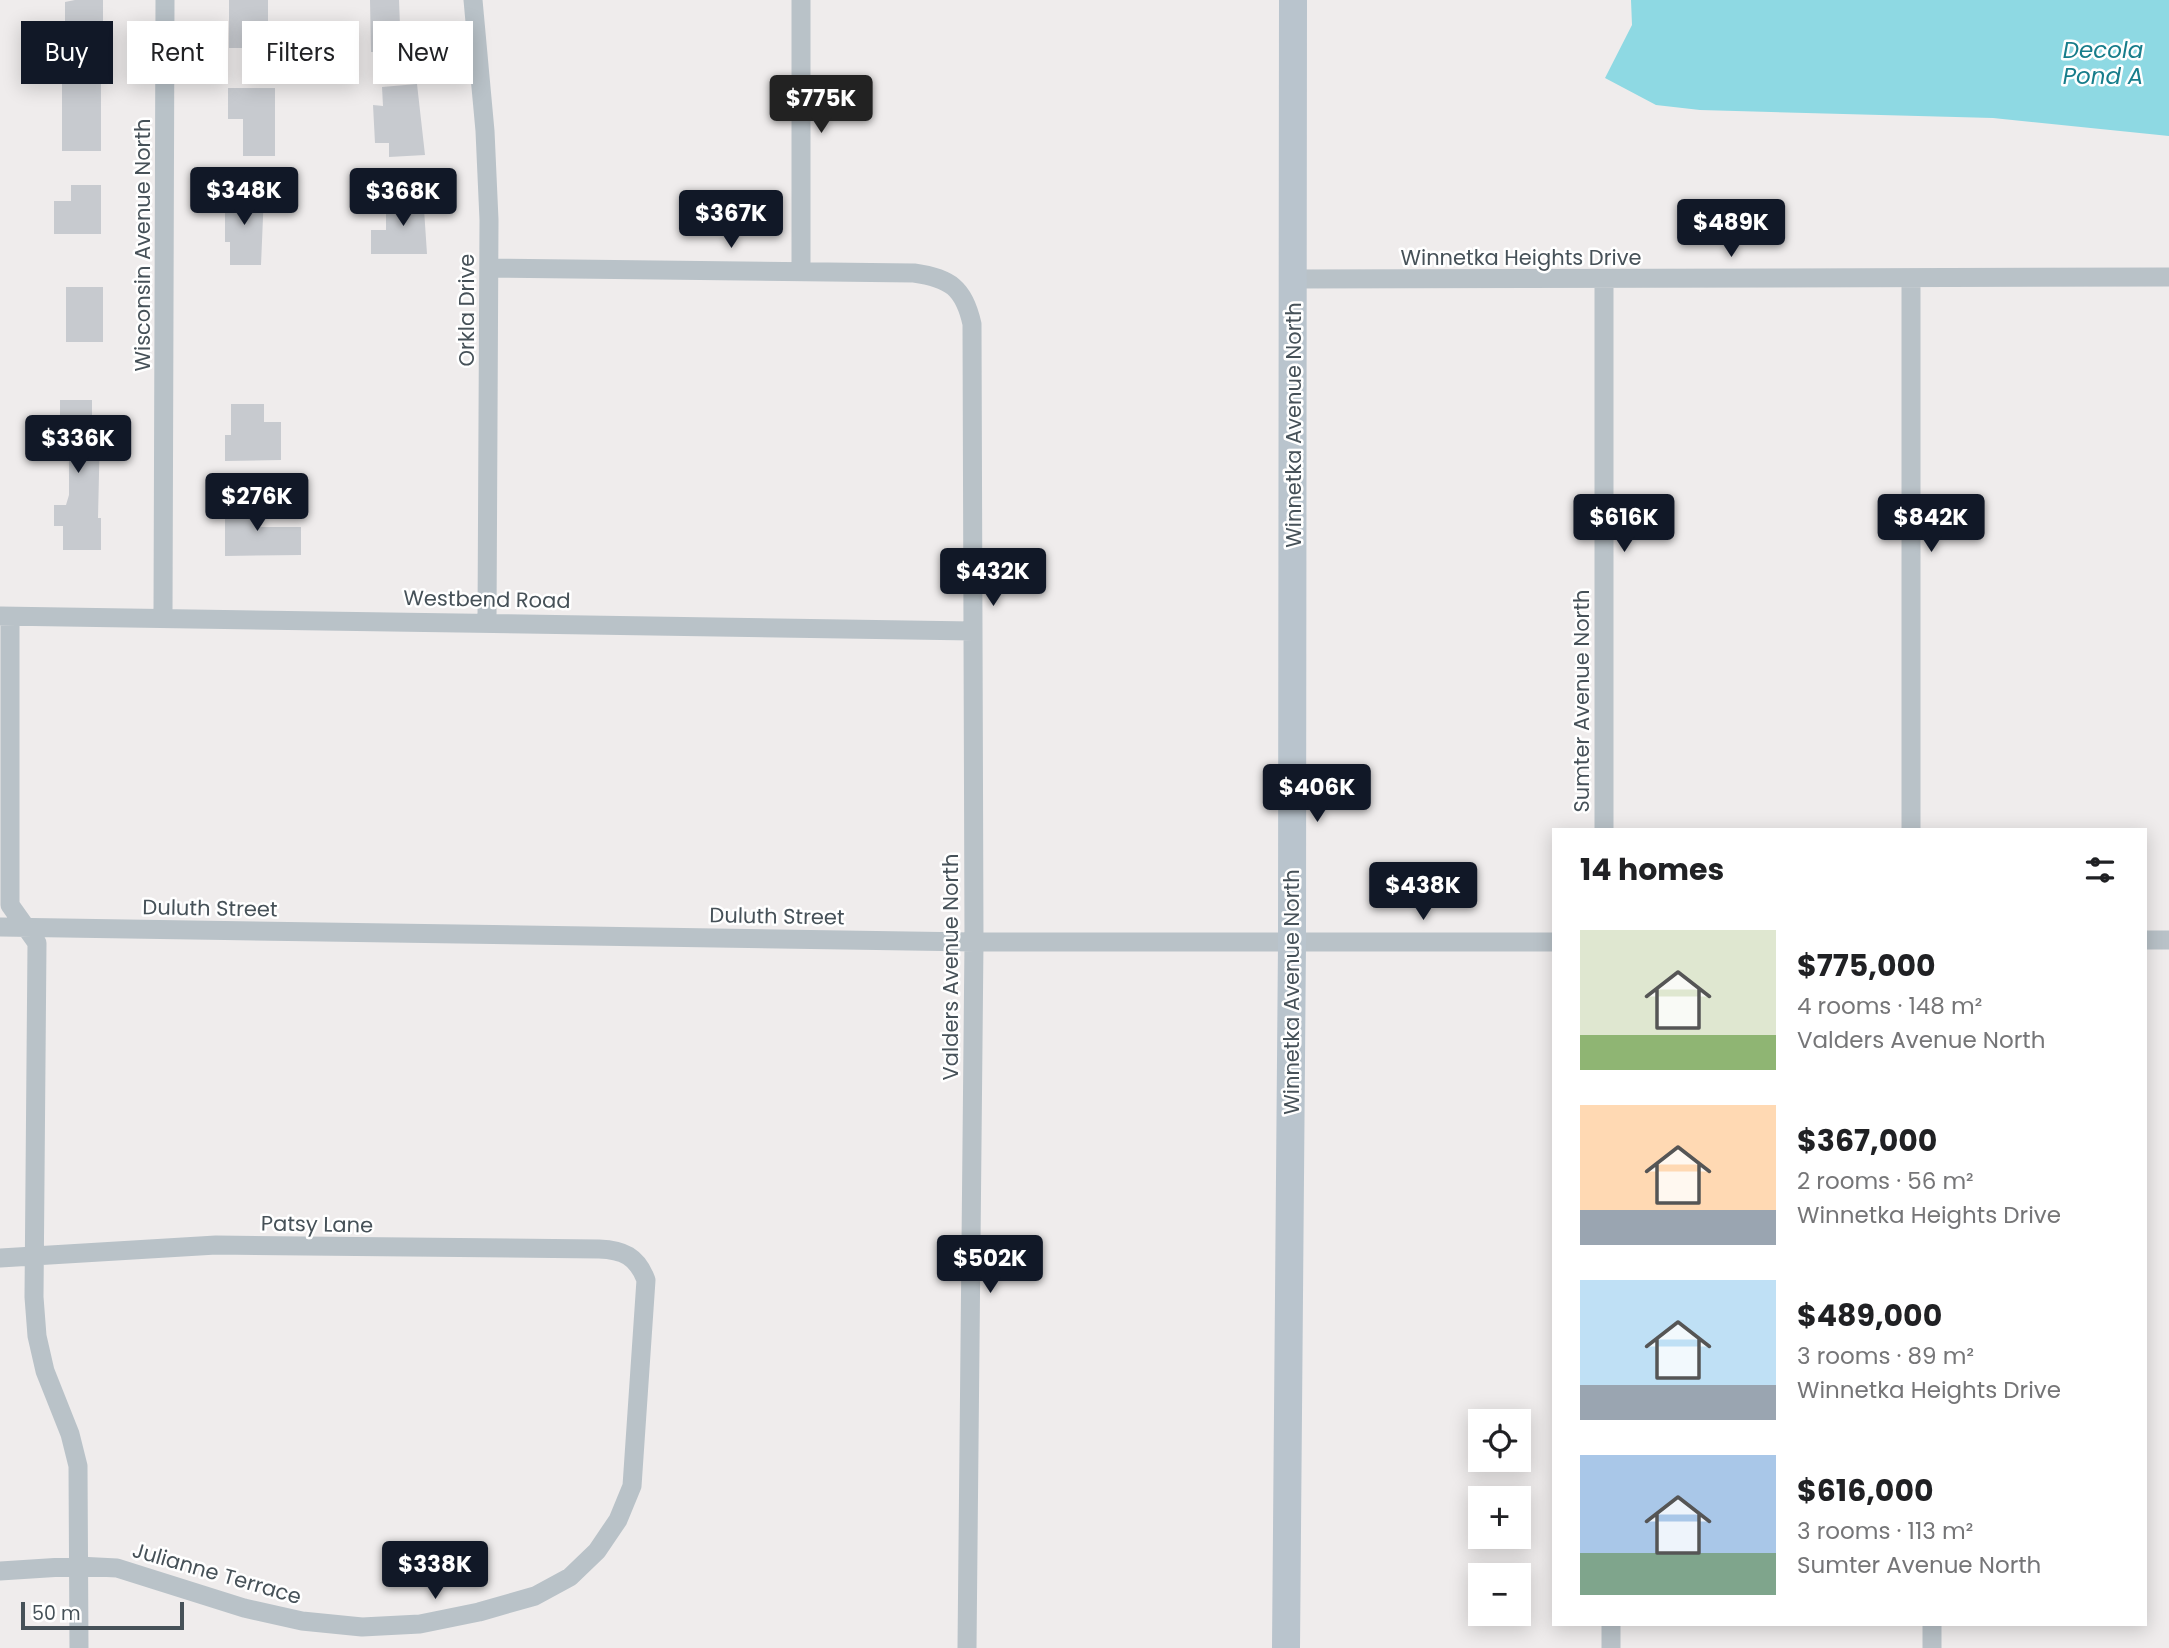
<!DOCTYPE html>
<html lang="en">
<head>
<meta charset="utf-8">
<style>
	:root { --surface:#fff; --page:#f6f6f6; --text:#202124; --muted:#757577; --accent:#111827 }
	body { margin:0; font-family:Poppins,sans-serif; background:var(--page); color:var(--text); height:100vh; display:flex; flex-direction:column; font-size:26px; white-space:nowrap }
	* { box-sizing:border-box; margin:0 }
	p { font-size:23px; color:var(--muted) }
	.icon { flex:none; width:38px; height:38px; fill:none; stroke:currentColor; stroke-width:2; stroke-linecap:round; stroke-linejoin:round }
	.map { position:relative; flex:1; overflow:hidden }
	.drawer { position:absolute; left:1552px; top:828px; width:595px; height:798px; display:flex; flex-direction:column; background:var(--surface); border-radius:0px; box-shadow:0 4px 18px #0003 }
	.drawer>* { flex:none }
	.hud { position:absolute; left:21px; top:21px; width:665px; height:63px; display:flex; gap:14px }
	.buttons { position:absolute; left:1468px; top:1409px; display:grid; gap:14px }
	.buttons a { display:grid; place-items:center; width:63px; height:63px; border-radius:0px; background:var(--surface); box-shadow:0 4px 18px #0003; font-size:35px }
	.scale { position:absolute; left:21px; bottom:18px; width:163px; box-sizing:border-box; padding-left:7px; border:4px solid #465158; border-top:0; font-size:19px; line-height:24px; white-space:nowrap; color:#465158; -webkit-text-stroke:5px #fff; paint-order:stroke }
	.price { position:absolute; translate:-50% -60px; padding:0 16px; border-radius:7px; background:var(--accent); color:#fff; font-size:23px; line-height:46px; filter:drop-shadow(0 2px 4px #0008) }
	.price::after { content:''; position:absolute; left:50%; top:42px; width:21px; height:16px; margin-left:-10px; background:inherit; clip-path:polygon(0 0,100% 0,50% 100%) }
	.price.active { background:#222; color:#fff }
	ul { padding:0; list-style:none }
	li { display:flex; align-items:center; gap:21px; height:175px; padding:0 28px }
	li span { display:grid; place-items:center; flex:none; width:196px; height:140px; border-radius:0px; color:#555 }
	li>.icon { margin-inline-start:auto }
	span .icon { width:84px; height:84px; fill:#fffc; stroke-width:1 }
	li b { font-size:30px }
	h2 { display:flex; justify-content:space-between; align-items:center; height:84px; padding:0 28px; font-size:30px }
	.tag { padding:0 24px; border-radius:0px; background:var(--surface); box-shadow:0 4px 18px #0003; font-size:24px; line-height:63px }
	.tag.active { background:var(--accent); color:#fff }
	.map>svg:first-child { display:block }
</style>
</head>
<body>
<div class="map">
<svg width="2169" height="1648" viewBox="0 0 2169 1648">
	<rect width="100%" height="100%" fill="#efecec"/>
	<path fill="#8ed9e3" d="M1631,0H2169V136L1993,118L1700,110L1656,105L1605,78L1632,25Z"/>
	<path fill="#c7cacf" d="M75,0H103V22H98V40H65V2Z
		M229,0H268V48H229Z
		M370,0H399L401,52H371Z
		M62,81H101V151H62Z
		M417,84L425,155L389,157V143H375L373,105L383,106L382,87Z
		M228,88H275V156H243V119H228Z
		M71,185H101V234H54V201H71Z
		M225,193H264L261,265H230V242H225Z
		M392,194H423L427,254H371V230H386V214H392Z
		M66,287H103V342H66Z
		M60,400H92V431H100L98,518H101V550H63V526H54V505H66L69,495V455H43V426H60Z
		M231,404H264V422H281V460L225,461V435H231Z
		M225,500H257V527H301V555L225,556Z"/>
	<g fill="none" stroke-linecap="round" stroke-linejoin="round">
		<path stroke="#b9c2c8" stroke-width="19" d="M473,0L485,131L489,220L487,622
			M801,0V271
			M489,268L914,273C950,278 964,288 972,324L974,942L967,1648
			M1293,279L2169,277
			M1604,279V830
			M0,616L973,631
			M163,616L165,0
			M10,618V905L37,943L34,1297L37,1336L45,1371L70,1434L78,1466L79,1648
			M1911,830V279
			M0,927L974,942H1554
			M2146,940H2169
			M0,1258L216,1245L599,1249C623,1250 637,1256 646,1280L632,1486L618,1520L597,1551L570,1577L535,1596L479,1612L420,1624L362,1627L302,1621L244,1608L117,1568L78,1566L0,1571
			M1611,1648V1624
			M1932,1648V1624"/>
		<path stroke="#b9c4cd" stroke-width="28" d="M1286,1648L1292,943L1293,0"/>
	</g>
	<g text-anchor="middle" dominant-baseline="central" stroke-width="5" stroke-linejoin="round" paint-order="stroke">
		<g font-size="21" fill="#465158" stroke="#fff">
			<text transform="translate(142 245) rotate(-90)">Wisconsin Avenue North</text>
			<text x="1521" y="257">Winnetka Heights Drive</text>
			<text transform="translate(466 310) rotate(-90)">Orkla Drive</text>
			<text transform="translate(1293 425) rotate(-90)">Winnetka Avenue North</text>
			<text transform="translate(487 599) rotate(1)">Westbend Road</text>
			<text transform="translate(1581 701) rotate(-90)">Sumter Avenue North</text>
			<text transform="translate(210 908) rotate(1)">Duluth Street</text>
			<text transform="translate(777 916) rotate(1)">Duluth Street</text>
			<text transform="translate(950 967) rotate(-90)">Valders Avenue North</text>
			<text transform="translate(1291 992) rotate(-90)">Winnetka Avenue North</text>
			<text transform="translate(317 1224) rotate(1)">Patsy Lane</text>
			<text transform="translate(217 1573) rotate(16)">Julianne Terrace</text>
		</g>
		<g font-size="23" font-style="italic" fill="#177d8b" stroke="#fff">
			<text x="2103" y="50">Decola<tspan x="2103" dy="26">Pond A</tspan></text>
		</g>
	</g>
</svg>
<div class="buttons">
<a><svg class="icon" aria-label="locate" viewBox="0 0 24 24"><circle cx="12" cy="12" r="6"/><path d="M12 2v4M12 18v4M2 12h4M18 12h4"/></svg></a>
<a>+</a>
<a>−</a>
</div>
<div class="scale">50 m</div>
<b class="price active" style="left:821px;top:135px">$775K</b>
<b class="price" style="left:244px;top:227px">$348K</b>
<b class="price" style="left:403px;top:228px">$368K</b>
<b class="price" style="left:731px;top:250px">$367K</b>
<b class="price" style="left:1731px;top:259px">$489K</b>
<b class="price" style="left:78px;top:475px">$336K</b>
<b class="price" style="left:257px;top:533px">$276K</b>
<b class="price" style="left:1624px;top:554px">$616K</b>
<b class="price" style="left:1931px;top:554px">$842K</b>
<b class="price" style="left:993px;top:608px">$432K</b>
<b class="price" style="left:1317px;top:824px">$406K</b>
<b class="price" style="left:1423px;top:922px">$438K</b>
<b class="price" style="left:990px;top:1295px">$502K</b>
<b class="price" style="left:435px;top:1601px">$338K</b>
<div class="hud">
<a class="tag active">Buy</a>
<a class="tag">Rent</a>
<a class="tag">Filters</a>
<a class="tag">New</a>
</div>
<section class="drawer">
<h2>14 homes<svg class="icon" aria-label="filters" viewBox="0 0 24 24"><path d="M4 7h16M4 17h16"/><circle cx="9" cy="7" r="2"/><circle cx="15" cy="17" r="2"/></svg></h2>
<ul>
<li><span style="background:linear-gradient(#dfe7d0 75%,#8fb573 0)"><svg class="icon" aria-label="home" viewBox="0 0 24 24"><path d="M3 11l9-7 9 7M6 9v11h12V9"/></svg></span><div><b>$775,000</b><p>4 rooms · 148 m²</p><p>Valders Avenue North</p></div></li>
<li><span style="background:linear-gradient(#ffd9b3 75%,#9aa5b1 0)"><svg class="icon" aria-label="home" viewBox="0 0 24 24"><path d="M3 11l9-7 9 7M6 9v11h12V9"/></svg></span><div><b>$367,000</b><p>2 rooms · 56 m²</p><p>Winnetka Heights Drive</p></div></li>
<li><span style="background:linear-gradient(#bfe0f5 75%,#9aa5b1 0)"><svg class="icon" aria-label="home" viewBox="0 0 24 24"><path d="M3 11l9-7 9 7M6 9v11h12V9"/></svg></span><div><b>$489,000</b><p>3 rooms · 89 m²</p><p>Winnetka Heights Drive</p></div></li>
<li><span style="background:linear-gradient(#a9c7e8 70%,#7fa58c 0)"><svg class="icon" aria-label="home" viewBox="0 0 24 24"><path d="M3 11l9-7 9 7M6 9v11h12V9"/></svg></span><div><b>$616,000</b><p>3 rooms · 113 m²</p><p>Sumter Avenue North</p></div></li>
</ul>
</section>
</div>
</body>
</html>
